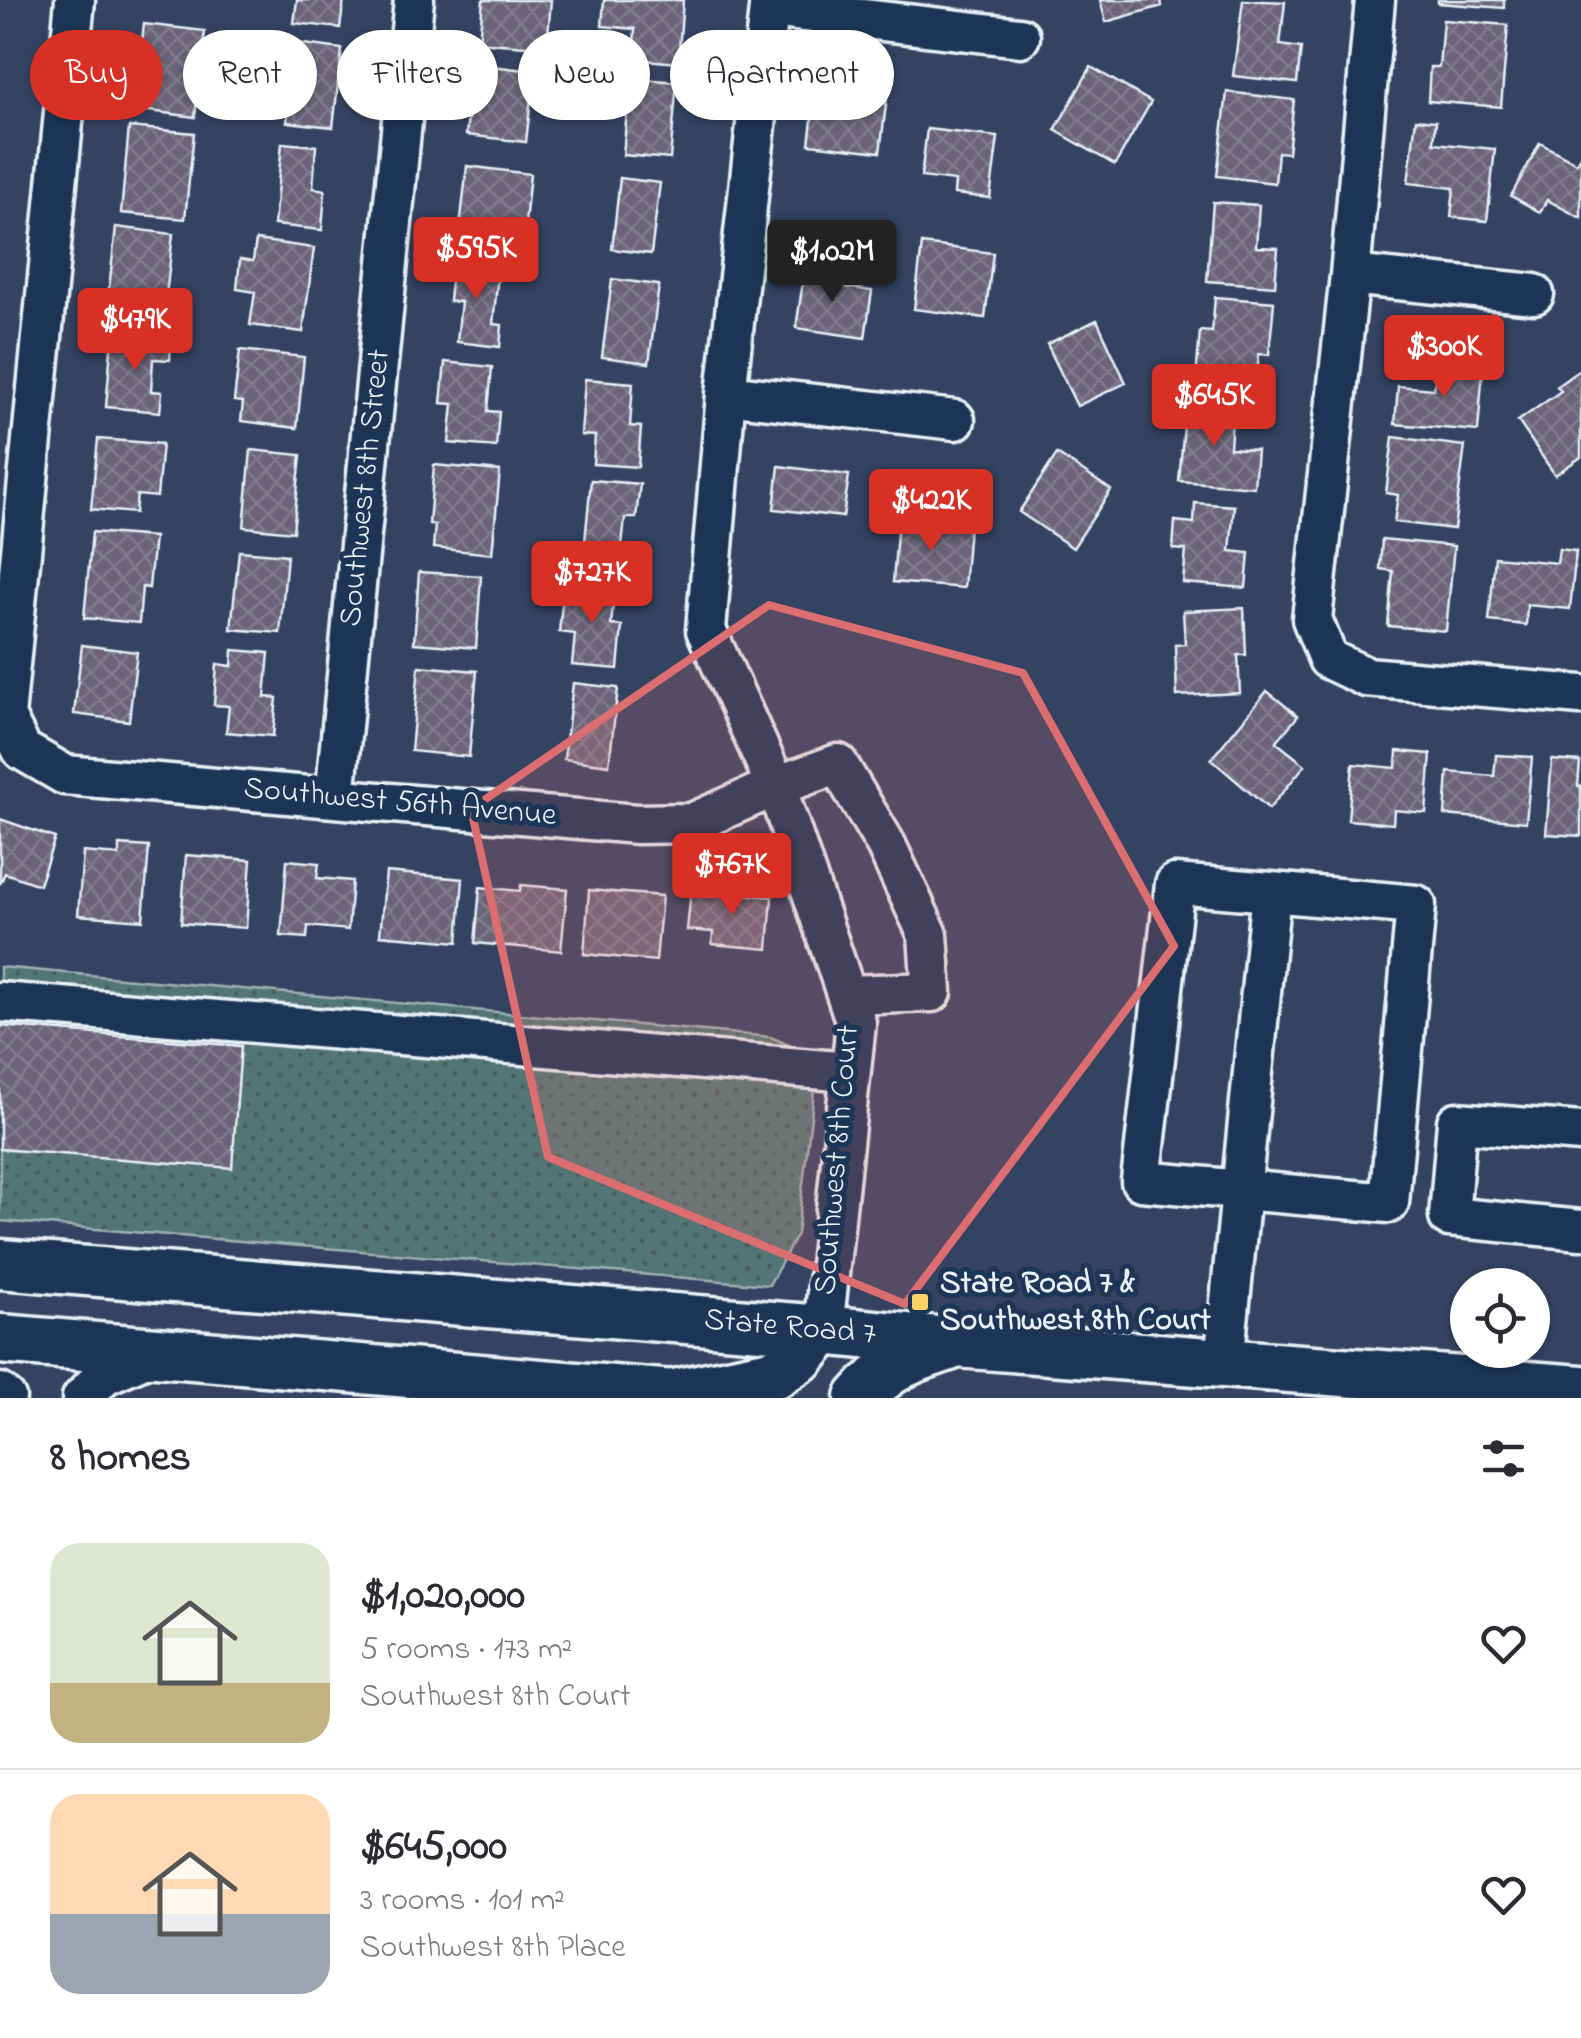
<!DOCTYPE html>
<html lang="en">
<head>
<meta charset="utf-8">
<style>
	:root { --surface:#fff; --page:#f7f7f7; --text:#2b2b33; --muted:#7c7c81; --line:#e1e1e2; --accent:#d93025 }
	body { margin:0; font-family:"Indie Flower",sans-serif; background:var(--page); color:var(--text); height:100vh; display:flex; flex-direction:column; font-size:38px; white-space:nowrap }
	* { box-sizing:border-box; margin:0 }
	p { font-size:32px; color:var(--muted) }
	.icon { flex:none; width:55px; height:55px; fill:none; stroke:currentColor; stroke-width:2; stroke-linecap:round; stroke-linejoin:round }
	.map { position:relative; height:1398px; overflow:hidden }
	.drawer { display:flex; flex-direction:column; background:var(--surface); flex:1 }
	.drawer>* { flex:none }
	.banner { position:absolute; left:30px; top:30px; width:1000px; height:90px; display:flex; gap:20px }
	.fabs { position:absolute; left:1450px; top:1268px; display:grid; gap:20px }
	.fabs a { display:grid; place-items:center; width:100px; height:100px; border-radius:50%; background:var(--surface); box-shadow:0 2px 8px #0004; font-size:50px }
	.price { position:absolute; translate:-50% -85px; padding:0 22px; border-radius:10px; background:var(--accent); color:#fff; font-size:32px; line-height:65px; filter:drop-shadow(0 2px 5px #0008) }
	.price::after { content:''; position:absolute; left:50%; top:60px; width:30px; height:22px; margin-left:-15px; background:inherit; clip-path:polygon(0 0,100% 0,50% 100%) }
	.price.current { background:#222; color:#fff }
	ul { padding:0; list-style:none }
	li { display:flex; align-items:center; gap:30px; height:250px; padding:0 50px }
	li+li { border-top:2px solid var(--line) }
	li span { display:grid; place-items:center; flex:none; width:280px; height:200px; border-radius:30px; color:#555 }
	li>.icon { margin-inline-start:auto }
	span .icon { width:120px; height:120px; fill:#fffc; stroke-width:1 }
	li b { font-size:42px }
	h2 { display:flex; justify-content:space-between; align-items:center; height:120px; padding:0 50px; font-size:42px }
	.pill { padding:0 35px; border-radius:45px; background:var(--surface); box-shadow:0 2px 8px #0004; font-size:35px; line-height:90px }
	.pill.current { background:var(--accent); color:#fff }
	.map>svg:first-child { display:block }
</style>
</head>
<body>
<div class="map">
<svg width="1581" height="1398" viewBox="0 0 1581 1398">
	<defs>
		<pattern id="green-dots" width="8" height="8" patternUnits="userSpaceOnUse" patternTransform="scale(2.5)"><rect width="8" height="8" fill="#537474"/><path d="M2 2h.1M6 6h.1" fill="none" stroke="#4c5c5d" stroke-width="1.8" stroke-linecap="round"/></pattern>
		<pattern id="building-cross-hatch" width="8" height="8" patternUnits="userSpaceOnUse" patternTransform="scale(2.5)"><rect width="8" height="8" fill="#6a6479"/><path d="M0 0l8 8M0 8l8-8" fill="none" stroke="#7f7b8d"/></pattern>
	</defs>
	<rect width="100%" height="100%" fill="#344361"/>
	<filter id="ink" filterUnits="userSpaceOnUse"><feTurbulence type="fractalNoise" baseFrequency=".01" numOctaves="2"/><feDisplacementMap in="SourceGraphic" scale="20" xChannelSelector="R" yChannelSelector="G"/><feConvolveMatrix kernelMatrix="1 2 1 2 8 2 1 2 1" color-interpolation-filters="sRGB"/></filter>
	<g filter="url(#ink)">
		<path fill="url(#green-dots)" stroke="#9eb2b6" stroke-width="2.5" d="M0,967L771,1037L818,1058L797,1234L769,1285L0,1221Z"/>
		<path fill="url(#building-cross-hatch)" stroke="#e8f1f8" stroke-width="2.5" d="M297,0H344L340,28L294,23Z
			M483,0H551L547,48L479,42Z
			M604,0H683L678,63L633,59L635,29L602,26Z
			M1100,0H1161L1162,6L1106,22Z
			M1243,0L1285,2L1280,45L1301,48L1297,83L1233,76Z
			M1438,0H1504V8L1438,3Z
			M1443,20L1508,25L1501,107L1428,101L1430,67H1439Z
			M144,24L205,31L195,117L134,109Z
			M296,43L342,49L333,127L287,122Z
			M474,64L534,71L526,142L466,135Z
			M1091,67L1151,102L1115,165L1055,130Z
			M630,78L677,82L670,159L623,155Z
			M817,80L888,89L880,152L809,144Z
			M1227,92L1294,100L1288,153L1278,152L1275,183L1217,176Z
			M1416,119L1436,121L1434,143L1495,149L1487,221L1451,217L1454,188L1408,183Z
			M129,127L194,133L185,219L121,213Z
			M927,129L998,137L990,198L954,194L955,181L921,177Z
			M282,143L316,146L313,188L325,190L322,230L274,225Z
			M1540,143L1577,163L1581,156V218L1547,200L1540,212L1511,196Z
			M467,166L530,174L523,243L459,236Z
			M620,178L660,183L651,254L612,249Z
			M1213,202L1259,205L1256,247L1278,248L1275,286L1207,281Z
			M116,227L173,234L165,305L108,298Z
			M256,240L314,248L303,332L250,325L255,292L237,289L240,259L253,261Z
			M922,244L993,253L985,318L914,309Z
			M453,260L499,265L493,324L502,325L500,347L457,342L461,302L449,301Z
			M805,268L840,273L838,286L872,291L865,338L796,328Z
			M612,279L659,285L649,363L602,357Z
			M1215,297L1274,302L1269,355L1259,354L1256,384L1196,379L1200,331L1212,332Z
			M1097,320L1126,383L1077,406L1047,344Z
			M112,336L171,341L170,360L153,359L151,391L162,392L160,412L106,407Z
			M240,350L304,357L297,428L241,421L243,402L234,401Z
			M445,362L492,367L488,411L499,412L496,447L449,443L453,404L441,403Z
			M1437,364L1483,368L1478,431L1395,424L1398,386L1434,389Z
			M1581,369V457L1555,475L1518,421L1561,391L1557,386Z
			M585,379L633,383L630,426L641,427L638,467L593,464L595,436L581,435Z
			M1186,403L1233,406L1230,448L1257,450L1254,487L1179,481Z
			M1393,437L1465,446L1454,529L1394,522L1398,495L1386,493Z
			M98,439L162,444L157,497L137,495L135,513L91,509Z
			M251,450L301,455L293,532L244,527Z
			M1057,454L1111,490L1073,548L1019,512Z
			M434,465L500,471L492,554L433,548L435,525L429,524Z
			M779,466L849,475L843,517L774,509Z
			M591,480L640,484L636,518H625L621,555L584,552Z
			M1195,503L1234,506L1230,551L1249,553L1246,588L1183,583L1186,550L1173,549L1175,521L1194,523Z
			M898,520L969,527L964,588L893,582Z
			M92,532L154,537L149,588L142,587L139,623L84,618Z
			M1382,539L1454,546L1446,631L1388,626L1393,571L1380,569Z
			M1559,549L1576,551L1570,609L1527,605L1526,625L1489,621L1495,557L1557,563Z
			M239,551L287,555L280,633L231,629Z
			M419,572L481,576L476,648L414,643Z
			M580,581L615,585L611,625L622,626L618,669L572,665L575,634L559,632L563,595L578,597Z
			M1244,608L1246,655H1238L1240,693L1177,696L1175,645L1185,644L1183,611Z
			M82,645L137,652L129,721L74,714Z
			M233,650L269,653L265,697L277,698L273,736L226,732L229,706L214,705L217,664L232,666Z
			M419,666L477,671L469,757L411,751Z
			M573,683L618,688L609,765L564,759Z
			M1267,691L1298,716L1276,742L1305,765L1269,809L1211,759Z
			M1397,751L1431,754L1426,813L1394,810L1393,824L1348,820L1353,764L1396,768Z
			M1496,755L1532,757L1526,822L1445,815L1448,772L1494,776Z
			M1552,760L1580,762L1578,786H1581V836L1546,834Z
			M0,819L55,838L39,885L5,873L0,884Z
			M119,845L149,847L143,920L78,915L83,852L119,855Z
			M186,855L251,860L246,928L181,923Z
			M287,860L319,863L317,878L352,881L348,930L308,926L307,938L281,936Z
			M386,872L463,879L458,942L380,935Z
			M521,885L567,889L561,951L475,943L480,887L520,891Z
			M589,890L662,896L656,961L584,954Z
			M691,890L772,897L768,949L712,944L713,932L687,930Z
			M0,1026L241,1046L232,1168L0,1149Z"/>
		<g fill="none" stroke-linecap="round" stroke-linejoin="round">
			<g stroke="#e8f1f8" stroke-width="45">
				<path id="minor" d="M75,0L5,716L22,750L65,775L637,824L692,823L776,786L838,764L886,845L928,935L932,992L847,995
					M770,0L726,394L706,630L776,786L856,1023L823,1330
					M1375,0L1350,275L1312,619L1328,659L1366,677L1581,695
					M769,8L1020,37
					M1350,275L1534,294
					M726,394L955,420
					M335,797L414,0
					M0,1002L850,1072
					M1581,1132L1457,1122L1449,1217L1581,1230
					M1224,1362L1271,892L1175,884L1141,1181L1389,1203L1416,905L1271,892
					M0,1393L6,1398
					M82,1398L104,1375L155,1353"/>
			</g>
			<g stroke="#e8f1f8" stroke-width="55">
				<path id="major" d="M0,1264L823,1330L957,1343L1581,1390
					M0,1339L710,1398
					M675,1394L776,1373L802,1356L823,1330
					M860,1398C888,1365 910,1359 949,1346"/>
			</g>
			<use href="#minor" stroke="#1d3557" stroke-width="38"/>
			<use href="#major" stroke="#1d3557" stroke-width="48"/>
		</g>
	</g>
	<path fill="#dc6e71" fill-opacity="0.2" stroke="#dc6e71" stroke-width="8" stroke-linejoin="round" d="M769,605L1023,673L1174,946L905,1304L548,1157L471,809Z"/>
	<rect fill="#ffd166" stroke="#1d3557" stroke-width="4" x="910" y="1292" width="20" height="20" rx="5"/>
	<g text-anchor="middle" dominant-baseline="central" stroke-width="10" stroke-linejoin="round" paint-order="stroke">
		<g font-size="32" fill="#e8f1f8" stroke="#1d3557">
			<text transform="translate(366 488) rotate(-84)">Southwest 8th Street</text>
			<text transform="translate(400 803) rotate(5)">Southwest 56th Avenue</text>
			<text transform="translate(838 1160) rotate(-85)">Southwest 8th Court</text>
			<text transform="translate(790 1328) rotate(5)">State Road 7</text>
		</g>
		<g font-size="32" font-weight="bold" fill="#e8f1f8" stroke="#1d3557" text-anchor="start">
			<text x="940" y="1284">State Road 7 &amp;<tspan x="940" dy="37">Southwest 8th Court</tspan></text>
		</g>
	</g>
</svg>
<div class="fabs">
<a><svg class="icon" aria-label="locate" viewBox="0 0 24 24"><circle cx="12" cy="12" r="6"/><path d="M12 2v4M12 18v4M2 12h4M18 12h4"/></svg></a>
</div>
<b class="price" style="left:476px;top:302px">$595K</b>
<b class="price current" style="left:832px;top:305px">$1.02M</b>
<b class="price" style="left:135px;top:373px">$479K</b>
<b class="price" style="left:1444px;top:400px">$300K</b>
<b class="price" style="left:1214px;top:449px">$645K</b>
<b class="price" style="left:931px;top:554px">$422K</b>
<b class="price" style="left:592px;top:626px">$727K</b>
<b class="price" style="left:732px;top:918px">$767K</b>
<div class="banner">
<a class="pill current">Buy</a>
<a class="pill">Rent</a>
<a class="pill">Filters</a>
<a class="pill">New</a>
<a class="pill">Apartment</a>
</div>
</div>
<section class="drawer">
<h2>8 homes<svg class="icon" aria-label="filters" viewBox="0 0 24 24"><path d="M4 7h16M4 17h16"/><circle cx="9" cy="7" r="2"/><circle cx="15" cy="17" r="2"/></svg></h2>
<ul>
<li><span style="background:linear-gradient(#dfe7d0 70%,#c2b280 0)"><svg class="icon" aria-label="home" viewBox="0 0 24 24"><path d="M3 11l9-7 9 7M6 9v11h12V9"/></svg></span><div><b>$1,020,000</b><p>5 rooms · 173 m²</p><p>Southwest 8th Court</p></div><svg class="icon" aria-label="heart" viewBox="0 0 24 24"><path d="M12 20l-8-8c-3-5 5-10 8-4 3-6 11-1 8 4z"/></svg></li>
<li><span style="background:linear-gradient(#ffd9b3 60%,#9aa5b1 0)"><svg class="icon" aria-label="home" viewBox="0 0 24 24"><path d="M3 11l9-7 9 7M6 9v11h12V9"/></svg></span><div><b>$645,000</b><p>3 rooms · 101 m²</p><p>Southwest 8th Place</p></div><svg class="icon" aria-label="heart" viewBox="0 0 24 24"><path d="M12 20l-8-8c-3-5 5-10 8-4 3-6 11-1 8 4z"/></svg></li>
</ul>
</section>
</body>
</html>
